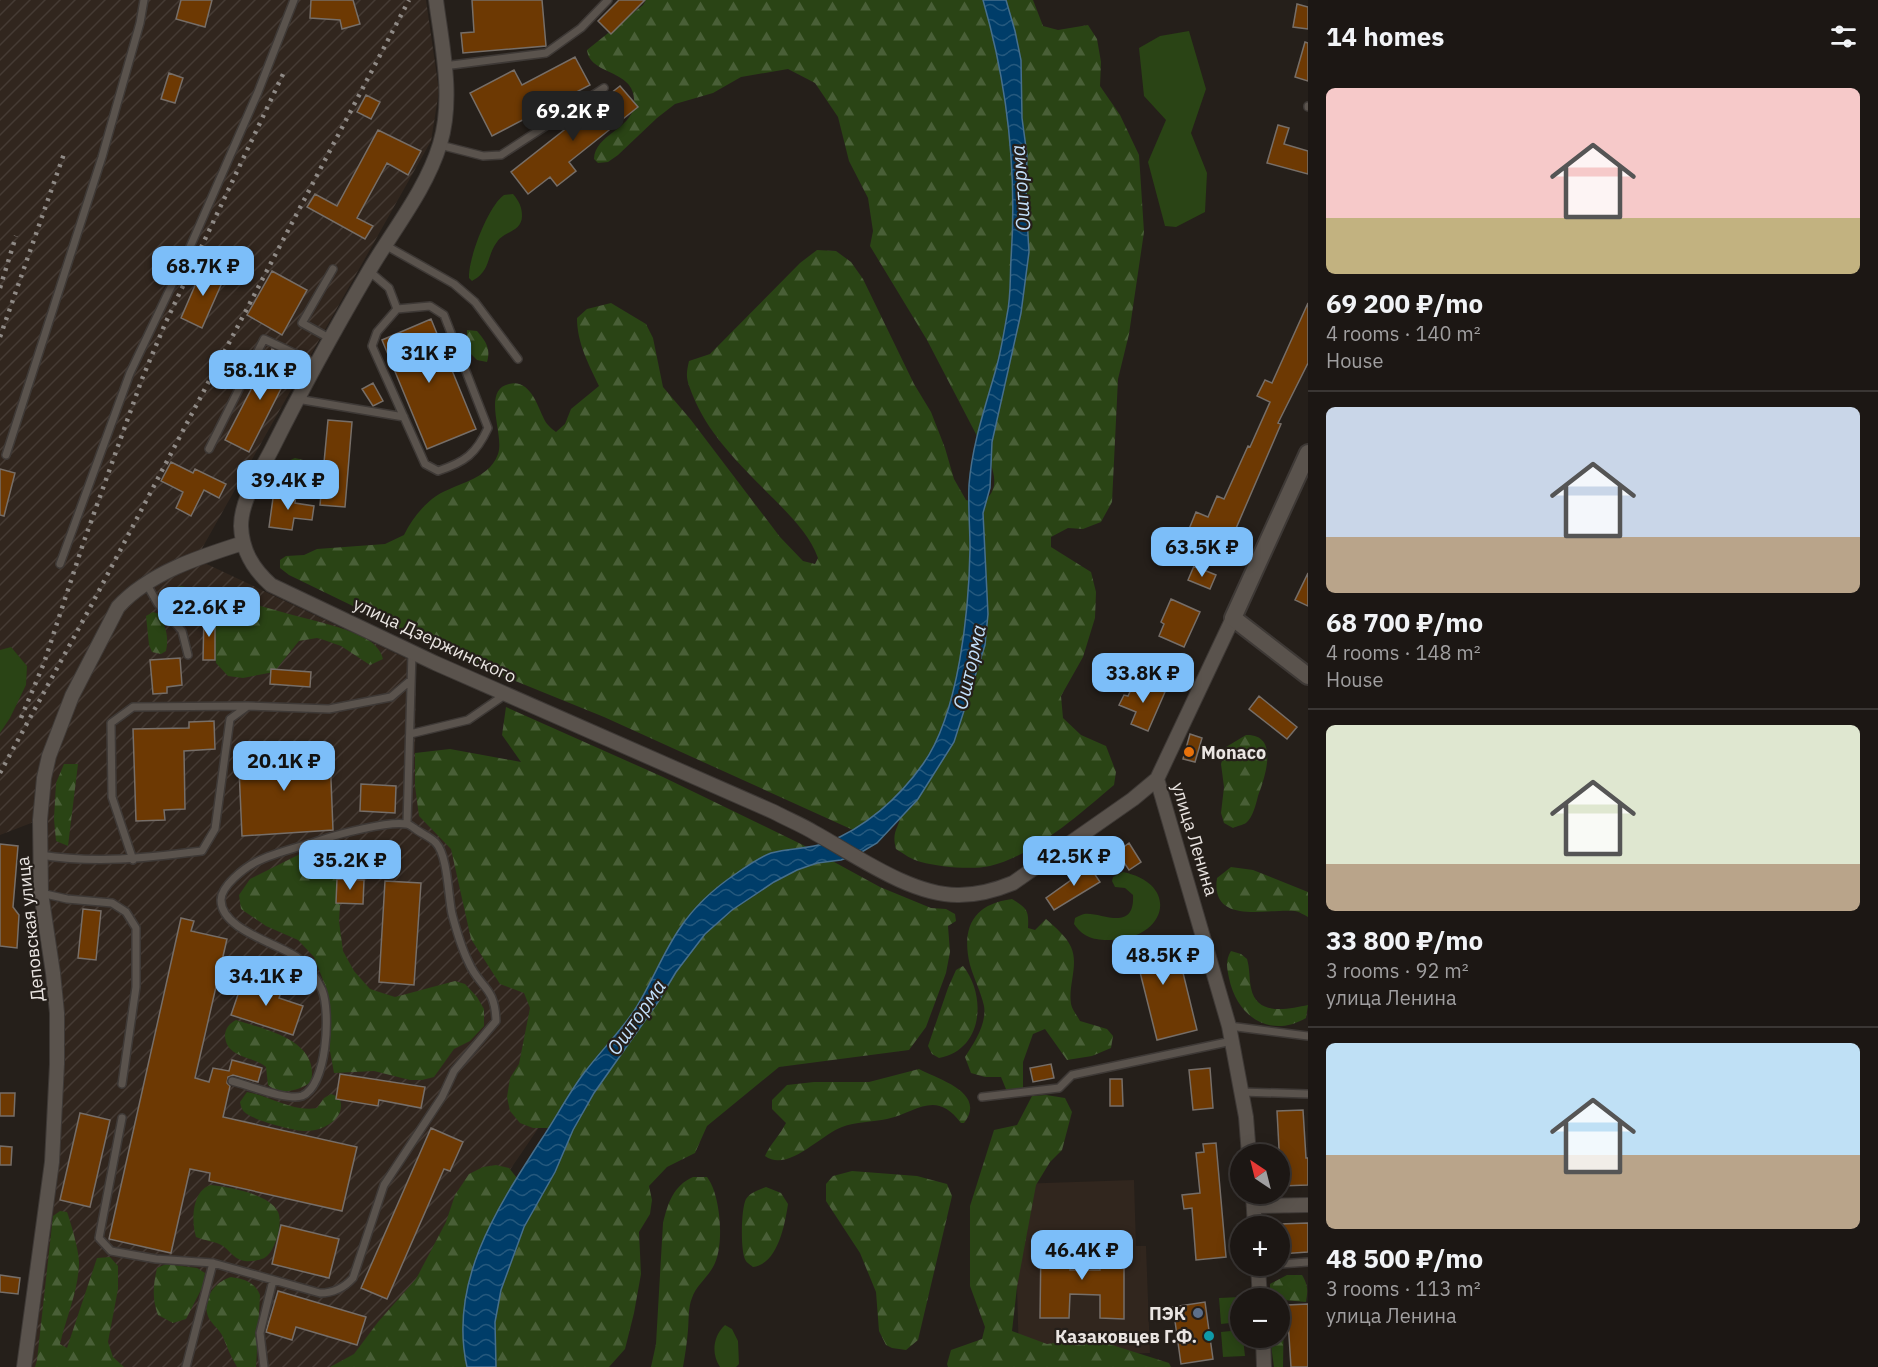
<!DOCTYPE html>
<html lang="en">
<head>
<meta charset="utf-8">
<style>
	:root { --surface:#1c1714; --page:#25201d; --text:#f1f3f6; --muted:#a09fa0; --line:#3a3634; --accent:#7cbef9 }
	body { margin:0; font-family:"IBM Plex Sans",sans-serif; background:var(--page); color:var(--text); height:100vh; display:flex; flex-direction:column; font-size:22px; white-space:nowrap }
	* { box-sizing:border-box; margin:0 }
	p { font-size:20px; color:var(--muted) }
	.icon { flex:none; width:33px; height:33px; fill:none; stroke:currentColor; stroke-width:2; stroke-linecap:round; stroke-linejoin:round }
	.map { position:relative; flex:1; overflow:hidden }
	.side { display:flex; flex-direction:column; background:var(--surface); width:570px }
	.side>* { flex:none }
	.needle { width:39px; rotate:325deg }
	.fabs { position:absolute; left:1230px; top:1144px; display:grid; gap:12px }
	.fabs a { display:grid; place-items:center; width:60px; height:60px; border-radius:50%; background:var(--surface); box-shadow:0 3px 15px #0003,0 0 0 2px var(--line); font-size:30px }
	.price { position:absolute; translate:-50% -51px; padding:0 14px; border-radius:12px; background:var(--accent); color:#111; font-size:20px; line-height:39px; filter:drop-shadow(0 2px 3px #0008) }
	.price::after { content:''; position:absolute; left:50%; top:36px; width:18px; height:14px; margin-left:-9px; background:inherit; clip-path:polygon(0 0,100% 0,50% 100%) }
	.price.active { background:#222; color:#fff }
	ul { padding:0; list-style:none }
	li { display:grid; align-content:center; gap:12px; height:318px; padding:0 18px }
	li+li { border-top:2px solid var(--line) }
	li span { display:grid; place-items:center; height:186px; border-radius:9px; color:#555 }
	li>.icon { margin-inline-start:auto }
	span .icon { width:108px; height:108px; fill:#fffc; stroke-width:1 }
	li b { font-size:26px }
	h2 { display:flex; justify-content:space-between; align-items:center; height:72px; padding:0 18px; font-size:26px }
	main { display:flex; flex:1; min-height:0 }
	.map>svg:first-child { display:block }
</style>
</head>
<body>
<main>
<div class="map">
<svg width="1308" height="1367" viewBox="0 0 1308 1367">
	<defs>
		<pattern id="industrial-furrows" width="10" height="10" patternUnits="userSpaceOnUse" patternTransform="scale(1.5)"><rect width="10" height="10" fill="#31261e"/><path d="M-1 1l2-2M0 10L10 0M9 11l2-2" fill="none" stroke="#453b34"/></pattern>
		<pattern id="forest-firs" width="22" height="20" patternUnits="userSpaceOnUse" patternTransform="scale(1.5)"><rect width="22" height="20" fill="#2a4415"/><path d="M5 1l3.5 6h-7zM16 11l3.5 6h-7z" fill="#495f37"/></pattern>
		<pattern id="water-waves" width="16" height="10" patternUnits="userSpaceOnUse" patternTransform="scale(1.5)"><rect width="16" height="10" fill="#003d69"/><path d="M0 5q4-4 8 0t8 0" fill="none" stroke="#25597e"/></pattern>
	</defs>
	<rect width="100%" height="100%" fill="#251f1a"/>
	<path fill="url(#industrial-furrows)" d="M0,0H426L439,91L431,141L196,559L416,663L415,753L556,967L565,1089L376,1367H24L57,1064L39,820L0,835Z"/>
	<path fill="#31261e" d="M1134,1180L1136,1246H1146L1150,1353L1019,1358L1014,1184Z"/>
	<path fill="#2a4415" d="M1189,31L1206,89L1191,133L1207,173L1205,212L1176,227L1165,226L1148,162L1166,120L1144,96L1139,48L1160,36Z
		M513,194C519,201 522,207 522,216C522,232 504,231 497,242C486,257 491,271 472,281L469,278C468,259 488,206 504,195Z
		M11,647L27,666L26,685L10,718L0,733V650Z
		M1123,872C1181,884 1167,940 1110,940C1094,940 1084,938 1074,924L1075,918C1078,916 1081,915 1084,914C1100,911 1135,934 1133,895L1125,888L1115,887L1112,881L1113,877Z
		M1240,1297V1322L1221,1324L1219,1298Z
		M725,1325L732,1329L738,1341L739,1364L736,1367H720C711,1354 713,1336 725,1325Z
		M1240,1330V1338H1243L1245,1356L1223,1357L1221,1332Z"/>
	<path fill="url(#forest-firs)" d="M646,0H1033L1043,26L1058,30L1088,25L1097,39L1101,62L1100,86L1120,115L1139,155L1144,232L1129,334L1118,379L1112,502L1101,522L1083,529L1068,528L1051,537V547L1091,572L1096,592L1095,618L1083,657L1061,696L1063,718L1081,735L1106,746L1116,772L1114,785C1081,813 1033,856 990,866C972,870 939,867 921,862C912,860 904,854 896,849C890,828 903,826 900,809L875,815L853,830L604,717L464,660L289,575L280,568V560L286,556L304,555L317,549L385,544L404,535C411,521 419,510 432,499C452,483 488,482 498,454C505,436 481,390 509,384C530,379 537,405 544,419C546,424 552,429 556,432L565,424L571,409L599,386C589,365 577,343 577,318L587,309L611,303L646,324L653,338L663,387L691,420L780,537L803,561L815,564L818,558C808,530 782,508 762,487C735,460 707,431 693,396C687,380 685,378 689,361L710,354L800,263L817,250L836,251L851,262L863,279L914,384L931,412L945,448L954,479L966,500L981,504C998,490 996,480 990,461L927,340L870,246L873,231L868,198L849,161L838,117L815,83L788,69L741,77L713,93L675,104L657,118L618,155L608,162L598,163L594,159C595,134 631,130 634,105C638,68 590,77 587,50L643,5Z
		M467,330L477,331C486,342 491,348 487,362L477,360L467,350Z
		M295,458L303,460L310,468C308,488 294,496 275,490L271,481C276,468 282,463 295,458Z
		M181,586C217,594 253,604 289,614C314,621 342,626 365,638C373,642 381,650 383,659L370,665L341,646L324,640L317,638L299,641L274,672L243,678L228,676L216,663L211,622C194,611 181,620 165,605L164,595L172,589Z
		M153,612L159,614C166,626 169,638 166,651L161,654L152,652L149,645L146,616Z
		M506,707L663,777L803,845L880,887L931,908L946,909L955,914L956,921L948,926L950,952L946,973L926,1027L909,1050L779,1067L707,1126L695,1153L667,1167L649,1186L652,1200L650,1214L639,1232L641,1274L634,1313L625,1349L609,1367H330L354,1354L378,1322L416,1279L446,1222L455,1195L469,1174L483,1167L496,1165L509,1168L517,1178L516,1198L555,1172L575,1122L560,1120L548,1128H533L520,1123L510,1111L507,1097L510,1078L519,1064L530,1008L524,993L500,984L471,939L451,849L419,816L415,786V753L450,749L521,762L502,735Z
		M1246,735C1280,734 1265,777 1258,796C1256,804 1253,817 1246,823C1243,825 1237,826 1233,828L1224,823L1221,813L1224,787L1221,764L1226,747Z
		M64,764H78L68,846L56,841L54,819L56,783Z
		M331,848L340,856L342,874L339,921L343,951L354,971L370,989L395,997L455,981L465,984L477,997L484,1009V1026L470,1041L454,1049L434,1077L422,1080H410L374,1071L334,1073L330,1051L327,990L314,957L298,940L266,926L241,909L239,895L250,879L306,851Z
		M1231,867L1253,870L1308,892V917C1304,915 1300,912 1295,911C1268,908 1210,926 1217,878Z
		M1012,899C1027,908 1029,910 1028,928L1035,930L1046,919C1055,927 1066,936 1071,947C1079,965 1068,985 1071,1004C1072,1010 1077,1015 1080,1021L1107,1029L1113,1036L1111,1048L1092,1056L1067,1060L1045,1029L1033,1034L1023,1062V1091L1008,1094L1001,1077H985L971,1073L965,1057C974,1043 987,1024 984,1006C981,992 974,979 970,965C961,928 973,904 1012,899Z
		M1231,951L1241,954L1247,959C1250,969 1249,978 1251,988C1257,1017 1288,1009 1308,1005L1306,1018C1270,1039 1237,1017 1229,978C1227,968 1225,961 1231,951Z
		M963,966C987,996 983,1050 939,1058L932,1054L928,1046L948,988L956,970Z
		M236,1020C266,1030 320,1040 311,1082C298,1091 280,1096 268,1085L266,1067C253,1056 226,1058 225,1036C225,1028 230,1023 236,1020Z
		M919,1069C940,1080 987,1093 964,1123H961C936,1089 917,1112 887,1119C873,1122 855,1122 842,1127C820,1135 788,1173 765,1156C771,1143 780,1135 786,1123L772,1109V1100L787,1085L814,1082H869Z
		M247,1092C271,1096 291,1112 317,1108L324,1098L331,1094L339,1097C348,1117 325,1131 306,1131C294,1131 257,1121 247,1114C242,1111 241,1107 240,1102Z
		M1046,1095L1065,1098L1072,1112L1062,1150L1050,1162L1036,1185L1017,1287L1012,1331L1047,1344L1090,1338L1169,1363L1171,1367H948L947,1364L951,1350L982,1339L985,1327L970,1286V1206L994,1130L1017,1125L1032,1096Z
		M852,1171L917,1176L947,1184L952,1196L918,1340L906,1350L892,1348L886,1345L879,1331L876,1292L860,1253L826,1201V1184L833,1176Z
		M693,1177H707C721,1195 725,1247 713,1267C707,1278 696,1286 692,1298C688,1307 689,1320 688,1330C687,1343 685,1355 683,1367H651L656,1344L663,1223C668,1203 673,1186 693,1177Z
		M211,1185C229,1187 270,1194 278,1212C283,1223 276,1248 267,1256C263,1260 251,1262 245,1261C235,1260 230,1251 223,1246C215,1241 205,1241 196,1237C191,1221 192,1190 211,1185Z
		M766,1187L781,1193L788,1204C785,1224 778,1264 753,1267C752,1266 746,1262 746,1261C740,1253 741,1208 746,1199C751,1192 759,1190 766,1187Z
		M60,1211L67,1212C71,1223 79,1251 79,1262C79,1289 66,1318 60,1344L67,1348L97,1258L110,1257L118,1266V1289L108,1342L113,1357L124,1367H35L37,1360L53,1216Z
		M166,1264L197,1268L205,1273L203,1286L186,1319L173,1323L158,1315C152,1299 153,1286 157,1268Z
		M1287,1275H1302C1308,1285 1308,1290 1306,1302L1284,1300L1283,1367H1274L1270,1338H1280V1299H1270V1284Z
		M231,1277C244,1279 255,1282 260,1295L256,1367H237C231,1357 227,1347 223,1337C219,1328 209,1323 207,1313C203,1296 217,1281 231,1277Z"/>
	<path fill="url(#water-waves)" stroke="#466f8d" stroke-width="1.5" d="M983,0H1006L1015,31L1021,60L1022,118L1027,155L1026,201L1029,252L1021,313L992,442L990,488L983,513L988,614L985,645L954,742L918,799L877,843L860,853L841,860L817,863L797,870L774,882L732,910L705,934L676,972L658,1002L594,1093L573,1130L555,1172L524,1227L501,1290L495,1322L496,1367H467C448,1282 497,1208 541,1140C556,1118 568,1094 584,1073C600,1052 619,1033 634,1011C651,985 662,954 680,928C694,907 716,887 737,873C747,866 760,857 771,853C789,848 809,849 826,843C865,828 899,798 923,764C959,714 969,610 970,549C970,527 968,506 969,485C972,445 985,408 996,369C1001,351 1004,333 1007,315C1011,297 1010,278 1011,259C1017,173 1007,83 983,0Z"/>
	<path fill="#6d3903" stroke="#766e68" stroke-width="1.5" d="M181,0H212L205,27L176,19Z
		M311,0H353L360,24L342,29L340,20L310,18Z
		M472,0H542L546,46L463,53L461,33L474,32Z
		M619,0H645L611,34L598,21Z
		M1297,4L1308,7V29L1293,27Z
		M1305,42L1308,43V81L1295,77Z
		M575,57L590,85L492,136L470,93L514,70L522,85Z
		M169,73L183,78L175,103L161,99Z
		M620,86L638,107L569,162L576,171L557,186L550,177L528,194L511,172Z
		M366,95L380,102L371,119L357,112Z
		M1278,125L1289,128L1284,144L1308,151V174L1267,163Z
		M378,130L421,151L408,175L387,163L357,218L373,226L365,239L307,207L315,194L337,206Z
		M203,267L225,276L202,328L181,318Z
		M272,271L307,290L282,335L247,315Z
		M1308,303V363L1278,423L1281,424L1228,547L1189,529L1196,512L1208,517L1217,496L1224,499L1248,446L1250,447L1270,402L1257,396L1265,380L1272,383Z
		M431,319L476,429L427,449L382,340Z
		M272,349L295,361L249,452L225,440Z
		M373,383L383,401L373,406L362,389Z
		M328,420L352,422L345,507L320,505Z
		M171,462L193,473L195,469L226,484L219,498L204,490L191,516L176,508L183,492L161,481Z
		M0,469L15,473L4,516L0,515Z
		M274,491L296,494L295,503L314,506L312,520L294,518L292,530L269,527Z
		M1194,566L1216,575L1210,589L1188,580Z
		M1308,573V606L1295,600Z
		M1171,599L1200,612L1184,647L1159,636L1164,624L1161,622Z
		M204,614L215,615V660H203Z
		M180,658L182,685L167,687V693L153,694L150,660Z
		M271,669L311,672L310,687L270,684Z
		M1136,679L1165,692L1148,731L1131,724L1136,712L1119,705L1124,695L1128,696Z
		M1259,696L1297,727L1287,739L1249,709Z
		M214,721L215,749L184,751L185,809L164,810L165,820L136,821L133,729L189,728V722Z
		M1190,734L1202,738L1195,762L1183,759Z
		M275,745L276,758L330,755L333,830L242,836L238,746Z
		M361,784L396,786L395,813L360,811Z
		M1129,843L1141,862L1129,870L1117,852Z
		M0,844L18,846L13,907L19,915L17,948L0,946Z
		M1088,864L1100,882L1054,910L1046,898L1071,880L1069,877Z
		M337,879L364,880L363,904L336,903Z
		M385,881L421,883L414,985L379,982Z
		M83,909L101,911L96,960L78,958Z
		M181,918L194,921L191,931L227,939L195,1078L209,1082L213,1068L229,1071L232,1060L262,1068L258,1082L233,1075L228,1077L227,1083L230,1086L223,1117L357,1147L342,1211L209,1181L210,1173L190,1169L171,1253L109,1239Z
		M1174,936L1197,1030L1157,1040L1138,964L1124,968L1120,950Z
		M244,977L282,989L279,998L303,1006L293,1035L231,1015Z
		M1051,1064L1054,1078L1033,1082L1030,1068Z
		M1210,1068L1213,1108L1193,1110L1189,1070Z
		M340,1074L425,1087L421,1108L379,1100L378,1106L336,1099Z
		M1110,1079H1122L1123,1106H1110Z
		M0,1093H15L14,1116H0Z
		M1303,1110L1306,1158H1308V1185L1281,1186L1277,1111Z
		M80,1113L110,1120L90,1207L60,1200Z
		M431,1128L463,1142L450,1171L444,1169L387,1299L361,1288Z
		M1216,1143L1226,1257L1196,1260L1192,1208L1184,1209L1182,1195L1200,1193L1196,1153L1204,1152L1203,1144Z
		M0,1146L12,1147L11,1165H0Z
		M1308,1223V1252L1280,1254V1224Z
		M281,1225L339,1239L329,1278L272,1264Z
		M1041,1243H1070V1270H1100V1243H1124V1319L1100,1318V1295L1070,1294L1069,1318H1040Z
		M0,1275L20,1278L18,1294L0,1292Z
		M278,1291L366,1317L357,1345L296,1327L292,1340L266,1332Z
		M1205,1302L1213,1359L1181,1364L1173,1307Z
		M1308,1304V1367H1291L1287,1305Z"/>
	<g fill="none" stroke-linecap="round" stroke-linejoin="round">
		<g stroke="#3e3936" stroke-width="10">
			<path id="service" d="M444,66L546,53L581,28L608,0
				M1308,106V107
				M440,145L483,156L501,155L604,88
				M385,245L454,284L475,302L518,359
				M369,271L389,288L397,309L377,332L372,346L425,464L438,471C465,462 476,454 488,428L444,315L430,306L397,309
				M331,339L302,323L333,269
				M297,399L404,417
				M209,449L264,339L317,364
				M6,455L102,157L140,23L144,0
				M60,564L130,373L190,247L258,92L294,0
				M146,583L158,604L182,631L188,655
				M410,734L468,720L506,694
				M407,824L412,652
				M40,855C98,864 145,858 202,851L215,829L230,719L248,706L329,709L391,697L411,680
				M133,860L112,797L111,723L133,707L248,706
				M41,893L67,899L112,903L126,912L136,928V987L122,1084
				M1229,1026L1308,1036
				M1241,1092L1308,1094
				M982,1097L1059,1088L1072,1075L1232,1041
				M122,1118L99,1238L111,1251L156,1259L213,1263L320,1293C334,1293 344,1288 353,1278L384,1185L442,1097L454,1071L496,1021C495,985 479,988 468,961C461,947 456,929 452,914C448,896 448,856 436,843C431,837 420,833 414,828C411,826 409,824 406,824C388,821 339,834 321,840C301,847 275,852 256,862C244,868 221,886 221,900C221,930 278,943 298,958C308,965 317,979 322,990C331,1012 327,1086 302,1096C287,1101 248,1085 232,1081
				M1280,1264L1308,1262
				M186,1367L213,1263
				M264,1367L260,1333L273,1280"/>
		</g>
		<g stroke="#3e3936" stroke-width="16">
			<path id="minor" d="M436,0C442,46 454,98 440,144C426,190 393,230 369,271C335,329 303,387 273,447C261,471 241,499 241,526C242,551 253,569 271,585L435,663L774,812C787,819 802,825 815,833C855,855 912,896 959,895C978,895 996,890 1013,883L1133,799L1157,779
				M1233,618L1157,779L1229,1026L1246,1117L1249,1155
				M1253,1194L1255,1227
				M1254,1206L1308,1205
				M1258,1266L1260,1299
				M1263,1338L1264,1367
				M24,1367L52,1162L57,1064V1013L53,973L41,893L40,820L44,778L49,756L72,696L118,607C149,573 199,557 243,543"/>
		</g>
		<g stroke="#3e3936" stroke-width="20">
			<path id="tertiary" d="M1308,453L1233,618L1308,676"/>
		</g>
		<use href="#service" stroke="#5a534d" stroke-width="7"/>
		<use href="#minor" stroke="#5a534d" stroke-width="14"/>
		<use href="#tertiary" stroke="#5a534d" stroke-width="16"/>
		<path stroke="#8f8a86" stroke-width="4.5" stroke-dasharray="3 6" stroke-linecap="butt" d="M0,288L16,236
			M0,337L65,151
			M21,718L44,663L83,544L142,379L165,324L284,72
			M0,773L92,604L409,0"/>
	</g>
	<circle fill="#e8710a" stroke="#251f1a" stroke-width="2" cx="1189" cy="752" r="6"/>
	<circle fill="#5c6f8a" stroke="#251f1a" stroke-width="2" cx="1198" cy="1313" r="6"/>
	<circle fill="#0f9aa8" stroke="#251f1a" stroke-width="2" cx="1209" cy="1336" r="6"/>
	<g text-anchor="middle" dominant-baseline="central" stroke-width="4.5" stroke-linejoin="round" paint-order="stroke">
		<g font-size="18" fill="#eae5e2" stroke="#251f1a">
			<text transform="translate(435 640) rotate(25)">улица Дзержинского</text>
			<text transform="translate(1195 839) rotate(73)">улица Ленина</text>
			<text transform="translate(30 929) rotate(-96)">Деповская улица</text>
		</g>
		<g font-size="18" font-weight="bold" fill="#eae5e2" stroke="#251f1a" text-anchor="end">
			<text x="1201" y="752" text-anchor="start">Monaco</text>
			<text x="1186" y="1313">ПЭК</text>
			<text x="1197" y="1336">Казаковцев Г.Ф.</text>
		</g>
		<g font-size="20" font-style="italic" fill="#c2dffb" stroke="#251f1a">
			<text transform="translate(1020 188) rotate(-94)">Ошторма</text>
			<text transform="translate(969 667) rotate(-77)">Ошторма</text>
			<text transform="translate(636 1017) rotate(-55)">Ошторма</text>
		</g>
	</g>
</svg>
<div class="fabs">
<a><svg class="needle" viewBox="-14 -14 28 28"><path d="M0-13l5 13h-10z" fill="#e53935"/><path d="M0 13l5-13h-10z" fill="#a09fa0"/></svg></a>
<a>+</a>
<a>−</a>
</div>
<b class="price active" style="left:573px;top:142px">69.2K ₽</b>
<b class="price" style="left:203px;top:297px">68.7K ₽</b>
<b class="price" style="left:429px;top:384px">31K ₽</b>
<b class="price" style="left:260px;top:401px">58.1K ₽</b>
<b class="price" style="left:288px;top:511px">39.4K ₽</b>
<b class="price" style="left:1202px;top:578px">63.5K ₽</b>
<b class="price" style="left:209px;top:638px">22.6K ₽</b>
<b class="price" style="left:1143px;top:704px">33.8K ₽</b>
<b class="price" style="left:284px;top:792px">20.1K ₽</b>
<b class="price" style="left:1074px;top:887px">42.5K ₽</b>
<b class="price" style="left:350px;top:891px">35.2K ₽</b>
<b class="price" style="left:1163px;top:986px">48.5K ₽</b>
<b class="price" style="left:266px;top:1007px">34.1K ₽</b>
<b class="price" style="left:1082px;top:1281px">46.4K ₽</b>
</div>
<section class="side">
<h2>14 homes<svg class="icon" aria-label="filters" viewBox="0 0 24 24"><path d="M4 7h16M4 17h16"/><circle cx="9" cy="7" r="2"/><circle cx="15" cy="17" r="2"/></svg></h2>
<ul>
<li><span style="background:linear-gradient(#f6c9c9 70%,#c2b280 0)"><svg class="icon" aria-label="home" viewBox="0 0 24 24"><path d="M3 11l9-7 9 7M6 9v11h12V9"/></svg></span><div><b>69 200 ₽/mo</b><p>4 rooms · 140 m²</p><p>House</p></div></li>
<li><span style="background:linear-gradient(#c9d6e8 70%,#b9a48a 0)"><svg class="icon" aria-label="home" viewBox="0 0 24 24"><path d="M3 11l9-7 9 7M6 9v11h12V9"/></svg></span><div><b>68 700 ₽/mo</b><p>4 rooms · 148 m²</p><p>House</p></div></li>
<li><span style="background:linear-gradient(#dfe7d0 75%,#b9a48a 0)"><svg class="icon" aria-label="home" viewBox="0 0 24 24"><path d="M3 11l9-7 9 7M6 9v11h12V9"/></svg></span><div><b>33 800 ₽/mo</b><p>3 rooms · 92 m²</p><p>улица Ленина</p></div></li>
<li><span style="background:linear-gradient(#bfe0f5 60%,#b9a48a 0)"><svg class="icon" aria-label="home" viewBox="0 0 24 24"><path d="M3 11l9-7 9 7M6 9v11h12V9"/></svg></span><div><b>48 500 ₽/mo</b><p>3 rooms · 113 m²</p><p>улица Ленина</p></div></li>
</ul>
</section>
</main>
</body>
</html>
